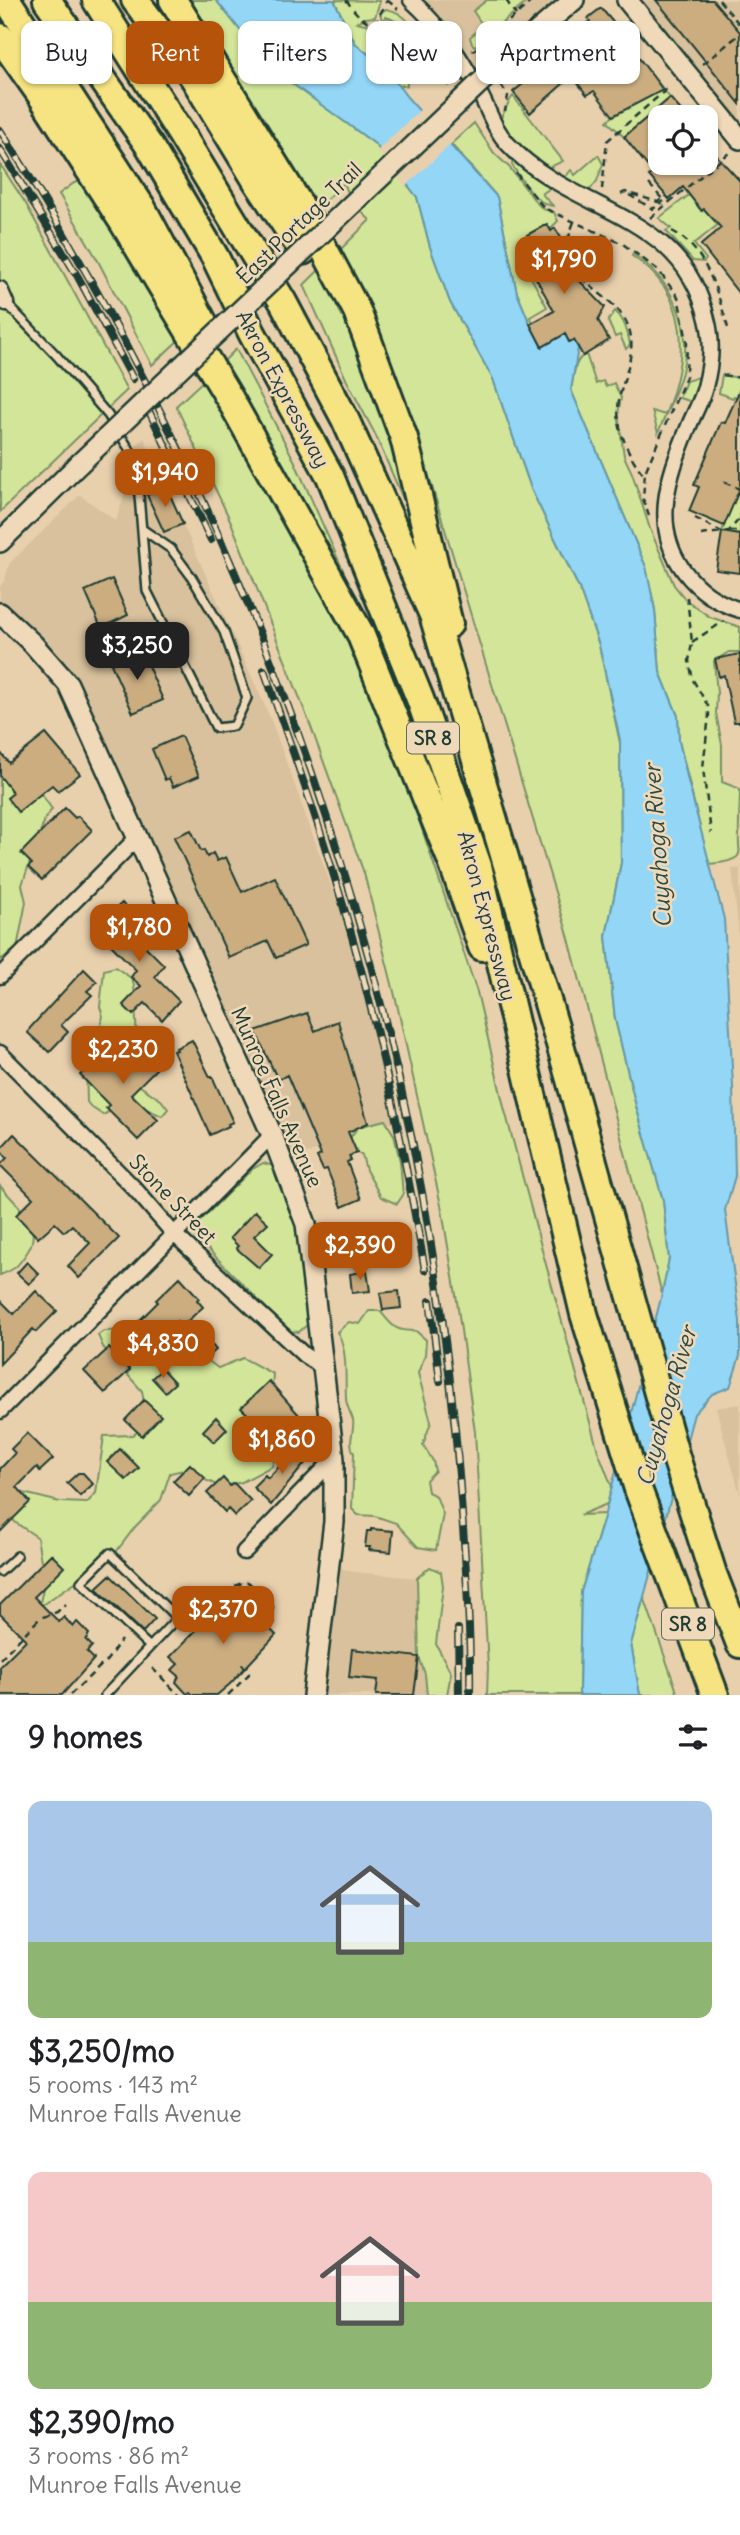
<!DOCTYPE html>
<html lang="en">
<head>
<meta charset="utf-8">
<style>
	:root { --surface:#fff; --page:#f6f6f6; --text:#202124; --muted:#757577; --accent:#b45309 }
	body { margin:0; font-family:Delius,sans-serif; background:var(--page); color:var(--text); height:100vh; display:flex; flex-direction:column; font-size:26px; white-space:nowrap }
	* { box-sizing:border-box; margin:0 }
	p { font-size:23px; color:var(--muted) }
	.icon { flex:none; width:38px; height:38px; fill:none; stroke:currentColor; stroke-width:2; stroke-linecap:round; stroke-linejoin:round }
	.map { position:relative; height:1695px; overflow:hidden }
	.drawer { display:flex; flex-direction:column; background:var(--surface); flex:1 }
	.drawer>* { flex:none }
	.top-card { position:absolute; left:21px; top:21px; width:698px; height:63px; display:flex; gap:14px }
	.fabs { position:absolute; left:648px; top:105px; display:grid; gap:14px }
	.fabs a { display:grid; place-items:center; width:70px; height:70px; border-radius:14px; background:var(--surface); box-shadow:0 2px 5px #0004; font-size:35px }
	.price { position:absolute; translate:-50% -60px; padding:0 16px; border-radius:14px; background:var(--accent); color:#fff; font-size:23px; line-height:46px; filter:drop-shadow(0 2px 4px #0008) }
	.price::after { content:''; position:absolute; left:50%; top:42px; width:21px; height:16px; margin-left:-10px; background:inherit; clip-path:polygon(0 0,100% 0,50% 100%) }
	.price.on { background:#222; color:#fff }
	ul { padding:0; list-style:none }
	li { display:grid; align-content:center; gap:14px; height:371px; padding:0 28px }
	li span { display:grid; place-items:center; height:217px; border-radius:14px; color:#555 }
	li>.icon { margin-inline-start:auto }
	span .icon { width:126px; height:126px; fill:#fffc; stroke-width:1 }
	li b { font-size:30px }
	h2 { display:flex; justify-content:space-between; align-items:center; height:84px; padding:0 28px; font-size:30px }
	.tag { padding:0 24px; border-radius:14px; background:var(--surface); box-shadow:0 2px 5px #0004; font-size:24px; line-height:63px }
	.tag.on { background:var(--accent); color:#fff }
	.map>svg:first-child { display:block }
</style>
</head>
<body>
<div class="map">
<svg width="740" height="1695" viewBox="0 0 740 1695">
	<rect width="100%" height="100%" fill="#e9d0ad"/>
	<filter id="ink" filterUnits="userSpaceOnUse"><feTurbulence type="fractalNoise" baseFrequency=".0143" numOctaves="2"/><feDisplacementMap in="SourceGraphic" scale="14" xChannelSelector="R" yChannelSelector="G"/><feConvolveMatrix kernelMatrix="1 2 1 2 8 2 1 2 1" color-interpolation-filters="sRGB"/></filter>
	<g filter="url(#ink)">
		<path fill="#d8c19c" d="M411,0H574L477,88Z
			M627,0H740V139Z
			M144,438L270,717L358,960L397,1121L283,1163L86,721L0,613V586L5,580L9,564L80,495L116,521L128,484L129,470L122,460Z
			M740,868V948L732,869Z
			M740,1404V1495L716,1408Z
			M337,1567L354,1572L417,1578L419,1656L425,1674L427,1695H320Z"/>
		<path fill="#d3e599" stroke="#799166" stroke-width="2" d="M188,0H216L244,35L263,67L279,74L375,144L417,197L430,247L450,302L493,379L532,491L579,588L599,645L620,743L621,863L606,936L615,1019L636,1106L663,1200L669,1259L662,1294L568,935L420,447L388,353L339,251L370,220L353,204L344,183L317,209Z
			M334,0L380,1L375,17L365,18L357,22L369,25C365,46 388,59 406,62L407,86L398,85L387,70L355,43Z
			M487,0H529L475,46L472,44L470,37L483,26L473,11Z
			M386,9C406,12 423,34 414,53L405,54L400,48L399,39H404C404,27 397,20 386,17L384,21L382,20L380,13Z
			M657,81L670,98L624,137L607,121Z
			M513,96L563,161L540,172L495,126C504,117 505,106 513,96Z
			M474,123L494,153L509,167L536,202L543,209L554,212L558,221L550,229L546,224L527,235L531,242L522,249L532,265L527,266V270L547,307L530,317L533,322L530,324L517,293L497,197L451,144Z
			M598,155L603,164L597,181L589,191L564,179L571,170L575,175Z
			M513,159L550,188L542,194L553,206C535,204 522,180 512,165Z
			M0,164L26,204L127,390L0,512Z
			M82,181L183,336L152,365L97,259L59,194L74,183Z
			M689,195L701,211L704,209L716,222L740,207L694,244L706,259L704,262L693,261L666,231L671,228L659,218Z
			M633,254C671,279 694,326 682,372C676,394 666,413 658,433L652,411L665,415C689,356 691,295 632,256Z
			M323,266L365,356L411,498L404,501L375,434L347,381L304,285Z
			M615,311C625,320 628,333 630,345L626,349L620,335L615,337L608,321Z
			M236,349L294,460L358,604L221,364Z
			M586,354L596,384L603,381L606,387L614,383L621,398L618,413L624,456L632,473L650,529L674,585L686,600L710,617L740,627V652H729L714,661L717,693L716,713L722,745V782L740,789C740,809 738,827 739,846C740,851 740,854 737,857C730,863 717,863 709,864L679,741L678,716L660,672L655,610L646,567L571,390C574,377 573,360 586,354Z
			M722,375L740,378V400L734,396L733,398L719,393Z
			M699,377L702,379L693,402L679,398L686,381Z
			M205,379L304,548L357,658L405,779L477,992L504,1107L545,1261L598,1451L612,1487L607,1504L580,1515L605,1514L581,1592L579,1695H487L488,1667L475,1432L457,1301L442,1210L397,1004L364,873L311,727L231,522L176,406Z
			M740,476V535L722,532Z
			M0,758L36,787L52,809L45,819L22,885L26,902L17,948L0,960Z
			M115,967L131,978L134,985L137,1039L146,1050L140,1086L161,1100L168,1109L162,1116L129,1101L103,1115L91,1107L87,1102L85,1029L99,1034L103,1016L100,1007L104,970Z
			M385,1120L394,1135L400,1161L403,1195L397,1204L381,1197L366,1170L362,1155L357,1153L350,1138L358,1127Z
			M263,1163L274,1166L299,1232L308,1324L299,1332L289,1331L194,1235L195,1226L251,1170Z
			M0,1186C16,1204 44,1225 28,1251C18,1266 16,1269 0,1275Z
			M369,1311H380C393,1326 393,1331 416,1331L426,1340L425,1355L418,1373L431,1422L423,1445L433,1461L435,1471L426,1480L428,1492L436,1496L443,1514L436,1550L418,1547L396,1523L375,1516L358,1515L352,1509L354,1453C347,1441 355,1432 353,1420C351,1413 346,1406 346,1398C345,1380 348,1347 337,1332L349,1322L360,1324Z
			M165,1329L218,1368L243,1358L273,1374L269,1432L278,1447L272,1466L242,1482L221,1487L183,1470L170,1473L161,1500L135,1527L113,1556L39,1607L46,1575L42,1567L37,1537L16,1523L7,1513L19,1492L60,1502L87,1503L96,1493L104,1436L133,1435L148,1425L142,1391L103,1347L98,1335L104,1331Z
			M430,1567L441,1572L443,1586L436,1644L451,1673L447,1695H427L425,1674L419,1657L417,1578Z
			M644,1597L674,1683L678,1695H640L631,1644Z"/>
		<path fill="#94d6f6" stroke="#6599a8" stroke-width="2" d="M216,0H334L355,43L387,70L407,97L497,197L517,293L530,324L542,347L565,334L569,342L574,340L578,348L571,390L646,567L655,610L660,672L678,716L679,741L688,781L724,919L733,1086L735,1176L725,1210L740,1321V1356L730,1387L712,1394L694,1414L631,1644L640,1695H579L581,1592L603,1521L662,1294L669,1259L663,1200L636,1106L615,1019L606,936L621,863L620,740L599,645L579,588L532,491L493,379L450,302L430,247L417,197L375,144L279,74L263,67L244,35Z"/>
		<path fill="#e9d0ad" d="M422,108L454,141L405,187L377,151Z"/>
		<path fill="#cbad80" stroke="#1f3d34" stroke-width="2" d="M656,0H713L740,32V104Z
			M601,8L638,52L636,54L663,90L613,116L594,91L587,95L572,76L530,113L513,92L556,57L552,52L590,21L588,18Z
			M670,98L687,117H660V163H705V143L740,181V295L701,245L721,228L704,209L702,211L683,187L669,199L649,176L653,173L624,137Z
			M547,224L551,231L555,228L569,251L562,255L571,272L605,307L598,320L609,340L583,356L574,340L569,342L565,334L542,347L530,324L554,311L531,269L536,266L525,246L531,242L527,235Z
			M740,389V488L724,526L689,511L699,487L694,485L721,422L725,423Z
			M166,486L183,524L164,532L147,495Z
			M722,532L740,535V573L716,570Z
			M112,579L128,615L101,628L85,591Z
			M141,650L163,700L133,713L111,664Z
			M740,654V722H734L724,675L719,677L715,659Z
			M46,734L80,774L58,791L52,785L18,812L7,798L13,793L0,776V752L9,763Z
			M181,736L199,776L173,787L169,778L165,780L152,749Z
			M65,808L75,818L78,816L92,830L42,880L28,867L32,864L21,853Z
			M191,830L201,851L204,850L207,857L213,853L217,861L226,857L242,892L275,877L306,945L276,958L268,941L229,958L174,837Z
			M122,903L131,914L128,919L148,940L145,946L164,965L155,977L179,1001L162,1020L145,1003L133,1015L123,1005L141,986L131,977L136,970L102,936L107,932L101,925L105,922L103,920Z
			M84,969L97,982L87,991L92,995L61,1025L68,1032L49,1052L28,1033L30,1028Z
			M307,1013L315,1031L338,1021L368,1123L348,1132L357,1153L349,1156L351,1160L347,1162L361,1199L342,1207L327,1169L323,1170L317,1157L321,1155L287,1075L278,1080L255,1031Z
			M192,1040L210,1077L212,1076L233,1122L228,1124L229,1126L210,1135L173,1051L177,1050L176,1048Z
			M116,1042L135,1061L146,1050L161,1064L131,1094L158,1120L138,1140L106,1108L109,1105L80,1075Z
			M14,1134L119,1238L79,1278L68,1266L90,1243L72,1225L64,1232L55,1223L38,1238L16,1215L33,1198L0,1165L7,1158L0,1149Z
			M255,1211L268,1223L254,1236L272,1254L259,1268L236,1248L238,1246L230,1238Z
			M365,1224L375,1258L354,1263L348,1228Z
			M27,1262L39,1274L29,1284L17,1273Z
			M367,1271L370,1291L352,1293L350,1274Z
			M180,1277L199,1298L197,1300L203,1307L182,1326L177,1321L158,1339L163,1344L151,1355L135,1339L141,1333L134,1326L158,1302L156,1300Z
			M36,1291L57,1311L36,1332L33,1329L0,1364V1300L14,1314Z
			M399,1291L401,1308L383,1310L380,1293Z
			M203,1334L216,1350L200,1364L186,1348Z
			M109,1348L130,1370L105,1393L84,1371Z
			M162,1369L175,1383L165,1392L152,1378Z
			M269,1381L300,1416L296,1421L304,1428L290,1442L264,1416L257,1423L241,1408Z
			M144,1400L161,1416L142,1436L125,1420Z
			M216,1417L227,1429L214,1442L203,1431Z
			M27,1433L53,1459L40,1471L37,1467L17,1487L30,1502L0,1532V1469L15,1453L11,1449Z
			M300,1445L311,1456L271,1505L253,1487L265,1475L268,1478Z
			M120,1449L139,1468L126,1480L107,1462Z
			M190,1464L205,1478L189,1496L173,1481Z
			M78,1473H83L93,1484L80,1496L67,1483Z
			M223,1478L230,1486L234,1483L251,1501L235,1516L228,1509L225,1512L207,1493Z
			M371,1529L393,1531L391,1552L369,1550L370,1547H365L367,1531H371Z
			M51,1554L64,1567L34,1597L59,1622L64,1617L73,1627L77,1622L89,1634L86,1640L92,1646L87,1652L94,1659L62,1695H0V1666L26,1640L0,1614V1605Z
			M110,1575L155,1619L143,1632L96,1588Z
			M234,1591L241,1598L246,1594L255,1603L259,1599L271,1610L268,1617L274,1623L269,1628L276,1635L230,1684L217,1695H193L190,1692L187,1694L176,1682L179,1676L172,1670L178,1664L170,1657Z
			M352,1649L419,1657L414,1695H376L378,1680L349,1677Z"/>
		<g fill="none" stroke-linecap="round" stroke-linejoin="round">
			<g stroke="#1f3d34" stroke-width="12">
				<path id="lane" d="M6,303L57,356L108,415L136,460L147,591L216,728L234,726L247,698L224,632L191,576L171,549L142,529
					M0,1572L17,1556
					M105,1695L177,1618L110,1553L81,1582L150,1647"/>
			</g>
			<g stroke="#1f3d34" stroke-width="19">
				<path id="street" d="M411,0C442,28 463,60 482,98C490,114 495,130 508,144C572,214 682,210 707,319C713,341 711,365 705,387C702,400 694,413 689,426C669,473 650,526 684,571C699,591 717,603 740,610
					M0,289L6,303
					M0,976L137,838
					M0,1053L135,1189L173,1233L304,1355L323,1367
					M0,1411L272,1135
					M244,1552L334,1459"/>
			</g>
			<g stroke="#1f3d34" stroke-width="24">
				<path id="secondary" d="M627,0L740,139
					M509,55L574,0
					M0,542L79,464
					M0,613L33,644L68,684L272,1135L306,1224L334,1459V1522L313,1695"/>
			</g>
			<g stroke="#1f3d34" stroke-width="32">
				<path id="highway" d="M7,0L141,206L209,333
					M47,0L150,147L215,257L252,333L330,476L420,699L478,866L584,1314L638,1489L715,1695
					M96,0L181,134L283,302L345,419L433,615L560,1044L675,1454L713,1574L740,1644
					M135,0L194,78L256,180L303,251
					M173,0L307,217L357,311L404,438L449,624
					M0,37L41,95L123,222L230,399L360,633L452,862L482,947"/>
			</g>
			<path stroke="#1f3d34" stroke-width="2.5" stroke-dasharray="7 5" stroke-linecap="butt" d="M346,0C351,6 355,13 361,17C381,33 388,30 402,55C422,60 441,65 449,86
				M387,0L398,9
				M506,0L516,15
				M719,0L740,25
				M375,25L387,0
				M472,51L479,47L533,0
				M423,60L427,39
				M703,64L740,34
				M501,85L508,96L505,111
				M516,173L544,208L623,244L658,270L678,297L687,341L686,377L645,472L643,499L649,516
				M602,189L607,141L668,88
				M621,194L625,192L658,202L667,195
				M629,195L653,209L664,201
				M650,218L729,153
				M574,222C547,285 619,287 630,332C635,353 625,375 620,395C613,423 627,454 644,475
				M672,231C706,248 718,294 728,328
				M563,241L569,236
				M723,375L740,378
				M724,482L740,489
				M695,518L722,532
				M729,531H740
				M701,535L729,531L740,518
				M687,597L692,642L689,661L693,680L708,706L709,715L703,768L711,833
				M692,642L724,621
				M198,1616C217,1607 226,1584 248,1582L273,1605V1609L270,1613
				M0,1659L40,1618L57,1612L66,1604
				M152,1668L179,1695
				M70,1695L107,1660L121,1640
				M228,1695L249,1674L242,1664"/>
			<use href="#lane" stroke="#f0d9b8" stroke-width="7"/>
			<use href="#street" stroke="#f0d9b8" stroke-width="14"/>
			<use href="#secondary" stroke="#f0d9b8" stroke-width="19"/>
			<use href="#highway" stroke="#f6e381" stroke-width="26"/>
			<g stroke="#1f3d34" stroke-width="8">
				<path id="rail" d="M0,130C261,536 424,1005 460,1487C465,1556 471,1626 470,1695
					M0,149L78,277L133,379
					M147,407L211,540
					M264,670C287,735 311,800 331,866C373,998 401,1134 425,1270
					M430,1301L440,1381
					M458,1629L459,1695"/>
			</g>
			<use href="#rail" stroke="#f0d9b8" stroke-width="5" stroke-dasharray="16" stroke-linecap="butt"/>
			<g stroke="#1f3d34" stroke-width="24" stroke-linecap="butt">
				<path id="secondary-bridge" d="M79,464L509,55"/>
			</g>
			<path stroke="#1f3d34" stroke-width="2.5" stroke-dasharray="7 5" stroke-linecap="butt" d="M649,184L664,201"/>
			<use href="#secondary-bridge" stroke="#f0d9b8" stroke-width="19"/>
		</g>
	</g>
	<g text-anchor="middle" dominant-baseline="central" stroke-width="5" stroke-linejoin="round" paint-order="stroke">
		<g fill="#f0d9b8" stroke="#5e6c5c" stroke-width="2">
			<rect x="407" y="722.5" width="52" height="31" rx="5"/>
			<rect x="662" y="1608.5" width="52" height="31" rx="5"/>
		</g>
		<g font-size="19" font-weight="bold" fill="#1f3d34">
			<text x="433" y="738">SR 8</text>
			<text x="688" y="1624">SR 8</text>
		</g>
		<g font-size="21" fill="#1f3d34" stroke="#f0d9b8">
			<text transform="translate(299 223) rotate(-44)">East Portage Trail</text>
			<text transform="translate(283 389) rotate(62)">Akron Expressway</text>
			<text transform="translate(487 916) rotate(75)">Akron Expressway</text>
			<text transform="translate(277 1097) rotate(66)">Munroe Falls Avenue</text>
			<text transform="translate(173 1199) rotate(46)">Stone Street</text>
		</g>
		<g font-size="23" font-style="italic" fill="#2b4c47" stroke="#f0d9b8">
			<text transform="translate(657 846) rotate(-94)">Cuyahoga River</text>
			<text transform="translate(666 1406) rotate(-74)">Cuyahoga River</text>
		</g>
	</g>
</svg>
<div class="fabs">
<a><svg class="icon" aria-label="locate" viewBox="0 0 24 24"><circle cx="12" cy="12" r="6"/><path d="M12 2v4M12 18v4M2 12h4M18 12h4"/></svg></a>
</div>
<b class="price" style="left:564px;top:296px">$1,790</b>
<b class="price" style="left:165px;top:509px">$1,940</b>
<b class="price on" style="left:137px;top:682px">$3,250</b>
<b class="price" style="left:139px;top:964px">$1,780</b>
<b class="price" style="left:123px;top:1086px">$2,230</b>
<b class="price" style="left:360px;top:1282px">$2,390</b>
<b class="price" style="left:163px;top:1380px">$4,830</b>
<b class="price" style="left:282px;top:1476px">$1,860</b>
<b class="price" style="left:223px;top:1646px">$2,370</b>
<div class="top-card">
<a class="tag">Buy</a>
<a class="tag on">Rent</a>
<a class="tag">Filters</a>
<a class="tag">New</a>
<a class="tag">Apartment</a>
</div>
</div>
<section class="drawer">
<h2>9 homes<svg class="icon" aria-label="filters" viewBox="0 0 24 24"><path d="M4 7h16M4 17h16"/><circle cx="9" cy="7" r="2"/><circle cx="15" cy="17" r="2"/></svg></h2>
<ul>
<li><span style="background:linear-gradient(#a9c7e8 65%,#8fb573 0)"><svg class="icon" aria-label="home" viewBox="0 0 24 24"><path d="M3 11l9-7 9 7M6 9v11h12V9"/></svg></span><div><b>$3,250/mo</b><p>5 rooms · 143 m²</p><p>Munroe Falls Avenue</p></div></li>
<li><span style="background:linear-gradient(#f6c9c9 60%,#8fb573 0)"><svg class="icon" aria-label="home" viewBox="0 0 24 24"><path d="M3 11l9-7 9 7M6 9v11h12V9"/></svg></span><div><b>$2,390/mo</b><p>3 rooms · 86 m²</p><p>Munroe Falls Avenue</p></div></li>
</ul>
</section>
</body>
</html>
